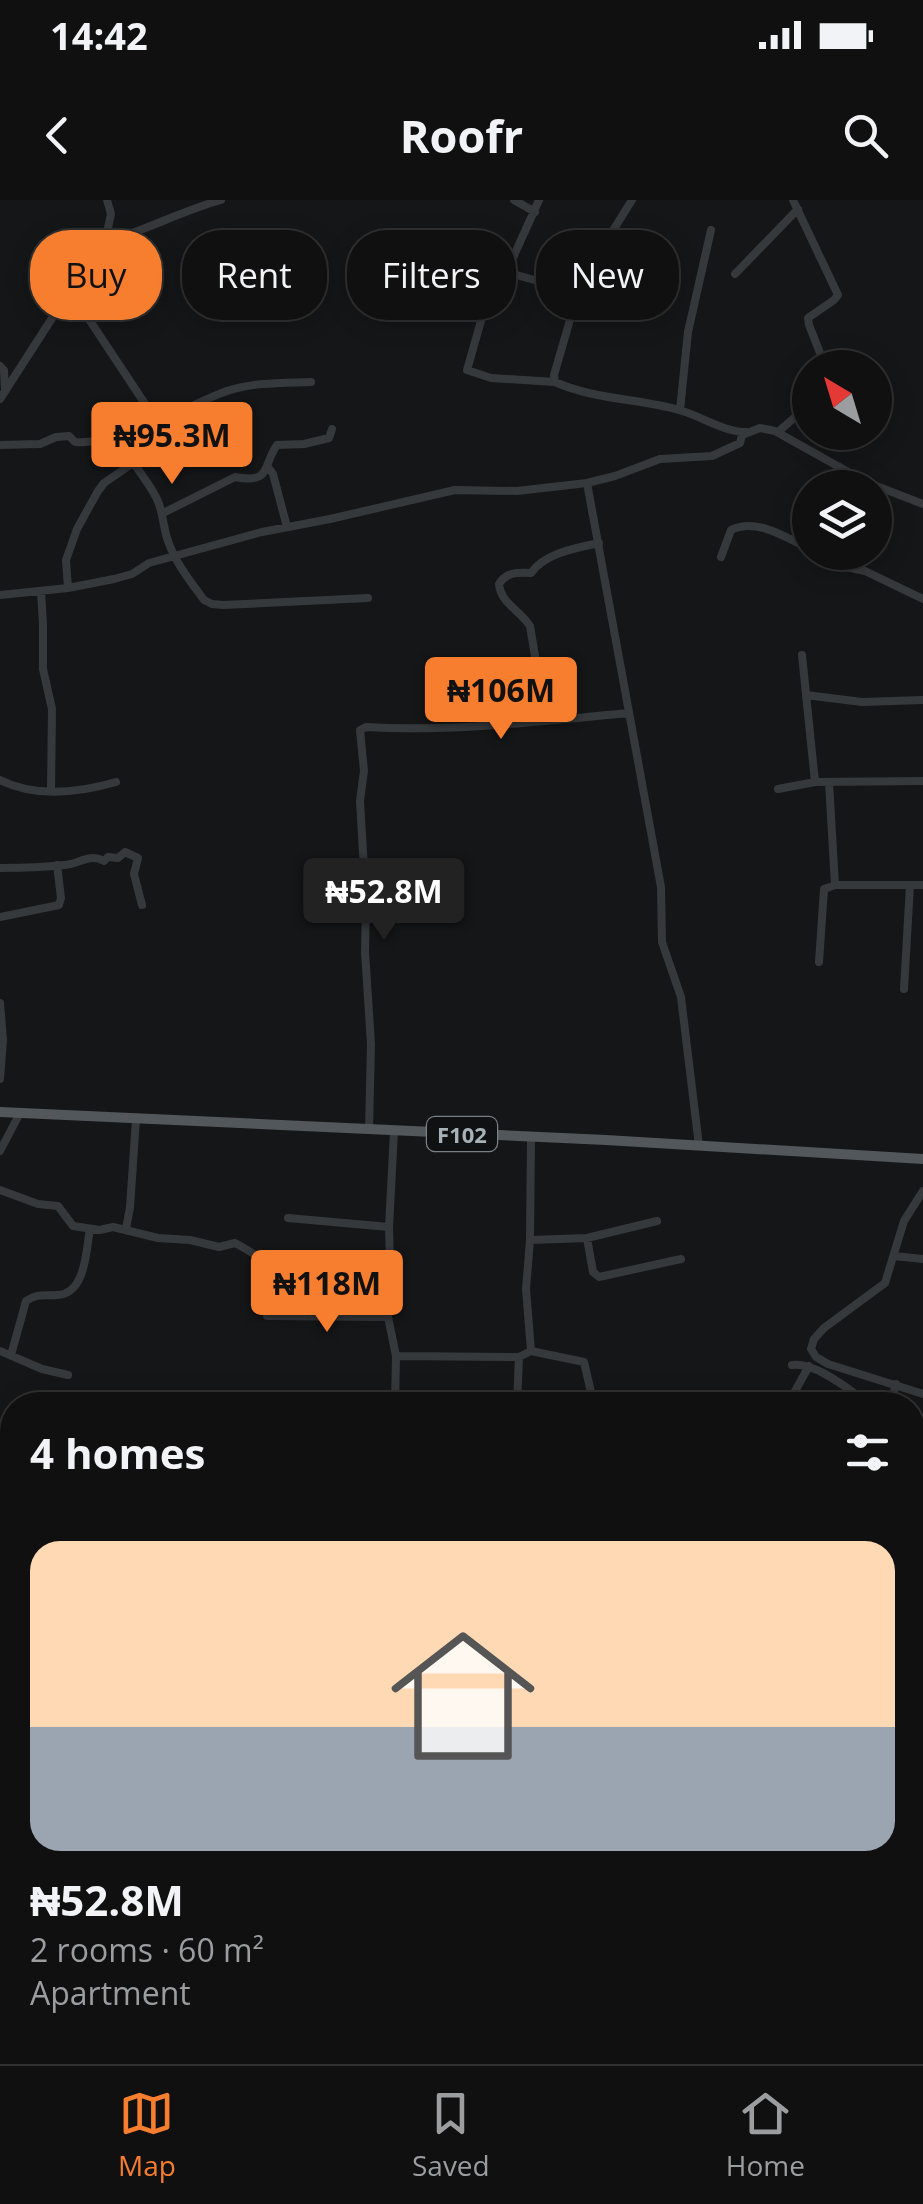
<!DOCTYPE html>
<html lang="en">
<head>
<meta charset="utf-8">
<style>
	:root { --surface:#101011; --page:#1e1e1f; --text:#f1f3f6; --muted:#9c9d9f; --line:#303031; --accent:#f77e2e }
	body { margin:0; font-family:"Open Sans",sans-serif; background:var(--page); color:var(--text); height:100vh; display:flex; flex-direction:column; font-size:38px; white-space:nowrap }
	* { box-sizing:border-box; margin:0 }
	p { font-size:32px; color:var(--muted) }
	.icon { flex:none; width:55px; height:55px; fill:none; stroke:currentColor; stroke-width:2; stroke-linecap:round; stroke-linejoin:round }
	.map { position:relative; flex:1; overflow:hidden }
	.side { position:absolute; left:0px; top:1192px; width:925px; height:672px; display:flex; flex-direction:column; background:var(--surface); border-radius:40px 40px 0 0; box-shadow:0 5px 25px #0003,0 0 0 2px var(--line) }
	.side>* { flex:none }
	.top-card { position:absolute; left:30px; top:30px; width:865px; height:90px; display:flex; gap:20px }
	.needle { width:65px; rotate:322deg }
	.fabs { position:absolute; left:792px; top:150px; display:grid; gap:20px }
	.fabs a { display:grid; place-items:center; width:100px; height:100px; border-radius:50%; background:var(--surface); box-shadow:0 5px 25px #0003,0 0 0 2px var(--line); font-size:50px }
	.price { position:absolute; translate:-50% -85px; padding:0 22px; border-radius:10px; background:var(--accent); color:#111; font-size:32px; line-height:65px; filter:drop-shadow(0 2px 5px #0008) }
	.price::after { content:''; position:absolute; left:50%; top:60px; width:30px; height:22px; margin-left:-15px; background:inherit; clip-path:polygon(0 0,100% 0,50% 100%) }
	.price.selected { background:#222; color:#fff }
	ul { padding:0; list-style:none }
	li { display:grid; align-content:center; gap:20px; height:530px; padding:0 30px }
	li span { display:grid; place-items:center; height:310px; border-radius:30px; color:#555 }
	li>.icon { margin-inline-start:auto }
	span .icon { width:180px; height:180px; fill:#fffc; stroke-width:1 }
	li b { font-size:42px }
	h2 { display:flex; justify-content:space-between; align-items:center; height:120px; padding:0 30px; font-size:42px }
	.tag { padding:0 35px; border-radius:40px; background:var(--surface); box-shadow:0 5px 25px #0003,0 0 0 2px var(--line); font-size:35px; line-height:90px }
	.tag.selected { background:var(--accent); color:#111 }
	.status { display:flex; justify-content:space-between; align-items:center; height:70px; padding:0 50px; background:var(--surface); direction:ltr }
	.status svg { height:28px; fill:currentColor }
	header { display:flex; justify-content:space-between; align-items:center; height:130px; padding:0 30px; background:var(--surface); font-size:45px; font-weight:700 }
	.menu { display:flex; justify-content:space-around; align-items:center; height:140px; border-top:2px solid var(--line); background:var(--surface); font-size:28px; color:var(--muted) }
	.menu a { display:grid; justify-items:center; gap:5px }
	.menu .selected { color:var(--accent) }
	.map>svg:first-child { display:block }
</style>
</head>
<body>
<div class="status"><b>14:42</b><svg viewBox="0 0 49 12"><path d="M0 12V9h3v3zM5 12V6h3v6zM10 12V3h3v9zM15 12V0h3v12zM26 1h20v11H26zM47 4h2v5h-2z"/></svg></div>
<header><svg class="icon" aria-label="back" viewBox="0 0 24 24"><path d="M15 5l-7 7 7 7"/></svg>Roofr<svg class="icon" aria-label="search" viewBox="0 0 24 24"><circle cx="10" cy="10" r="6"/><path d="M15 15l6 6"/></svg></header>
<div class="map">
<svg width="923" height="1864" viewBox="0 0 923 1864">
	<rect width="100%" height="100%" fill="#151617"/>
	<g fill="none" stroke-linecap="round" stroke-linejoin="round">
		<path stroke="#36393c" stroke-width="8" d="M514,0L535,12
			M632,0L581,82L554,175L555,182C592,199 640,199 679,210C702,216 722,232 747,232
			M793,0L838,95L834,100L808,118L809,125L826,168
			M105,42C145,31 181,11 221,0
			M507,71L539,0
			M735,74L798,9
			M71,92L157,222
			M0,166L4,170L5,190
			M555,182L491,178L467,170L494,75L507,71L513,74L577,92
			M0,199L58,109L105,42L111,14L107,0
			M680,210L688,132L711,30
			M778,232L810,204
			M121,237C130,264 145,275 157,299C163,312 163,325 167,338C174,361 190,381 204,400L212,404L223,405L368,398
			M0,245L40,244L56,237L69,236L75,242C130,245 177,209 227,191C253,182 284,183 311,182
			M268,267L273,274L287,327
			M587,283L661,687L662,742L681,797L699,946
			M163,313L235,277C272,284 262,266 277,245L304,244L329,238L332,229
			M818,352L846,367L865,371L923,399
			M721,357L731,330C756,317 787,338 810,349
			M68,388L66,360L77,329L98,291L104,283L133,263
			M41,391L43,424V469L52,509L51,591
			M0,395L68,388L114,379L132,374L149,363L262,332L330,319L455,290L517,291L587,283L615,276L660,259L712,256L740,243L742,235L760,228L775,231L866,282L923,304
			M802,455L815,582
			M806,495L862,502L923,500
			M556,520L544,510L530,426C520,410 501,404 499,384C506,372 519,372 531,373C545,353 576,348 599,343
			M0,580C36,598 78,593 116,582
			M829,582L835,685
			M778,589L815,582L923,581
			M0,668C20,668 46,667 65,665C80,664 88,653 104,661L108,657L118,658L125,652L138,658L134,674L142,705
			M0,717L59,705L61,698L57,665
			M819,762L824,689L835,685H923
			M904,789L910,685
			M0,803L3,840L0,879
			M369,930L371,844L365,752L366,702L360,601L364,571L360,530L366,527C453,532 542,521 629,513
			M394,932L389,1027L390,1066L385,1092L388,1117L396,1156L395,1205
			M0,951L20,913
			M0,990L38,1004L58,1006L73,1026L100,1030L113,1027L158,1038L190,1040L219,1047L235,1043C253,1052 268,1065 286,1073L297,1065C310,1067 319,1063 331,1062C351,1060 371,1063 390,1066
			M923,991L904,1021L885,1083L824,1128L814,1139L811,1149L816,1157L828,1164L923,1194
			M288,1018L389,1027
			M126,1029L130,1007L136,919
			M587,1038L593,1072L599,1077L681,1059
			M530,1040L587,1038L657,1021
			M894,1056L923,1059
			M267,1116L388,1117
			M0,1151L42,1169L68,1175
			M531,1151L584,1162L594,1205
			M11,1155L26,1101C38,1093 44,1096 57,1095C86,1094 86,1050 90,1029
			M396,1156L519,1157
			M792,1165C817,1162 850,1191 871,1205
			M794,1193L809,1166
			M217,1203L250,1205L294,1199L384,1205
			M517,1205L519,1157L531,1151L526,1089L530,1040L531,937
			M890,1205L896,1184
			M0,1265L12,1263
			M912,1296L923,1248
			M912,1342L923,1351
			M0,1347L12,1353
			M0,1559H12
			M0,1663L12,1637
			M0,1787L12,1793
			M129,1852L134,1857L149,1864
			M388,1852L389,1864
			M86,1864L87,1852
			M200,1864L208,1852"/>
		<path stroke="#52575c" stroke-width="10" d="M0,912L606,940L923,959"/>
	</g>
	<g text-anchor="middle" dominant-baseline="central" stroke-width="8" stroke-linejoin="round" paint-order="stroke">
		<rect fill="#101112" stroke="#7a8186" stroke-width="2.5" x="427" y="917" width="70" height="34" rx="8"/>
		<g font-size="22" font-weight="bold" fill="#a7b1b8">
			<text x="462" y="934">F102</text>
		</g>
	</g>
</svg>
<div class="fabs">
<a><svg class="needle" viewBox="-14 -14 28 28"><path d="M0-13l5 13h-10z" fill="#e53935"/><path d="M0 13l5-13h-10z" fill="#9c9d9f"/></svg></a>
<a><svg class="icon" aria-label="layers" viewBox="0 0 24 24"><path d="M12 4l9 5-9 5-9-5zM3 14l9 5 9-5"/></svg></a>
</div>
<b class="price" style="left:172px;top:287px">₦95.3M</b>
<b class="price" style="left:501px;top:542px">₦106M</b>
<b class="price selected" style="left:384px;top:743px">₦52.8M</b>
<b class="price" style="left:327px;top:1135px">₦118M</b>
<div class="top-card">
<a class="tag selected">Buy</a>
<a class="tag">Rent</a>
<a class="tag">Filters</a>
<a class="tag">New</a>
</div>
<section class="side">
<h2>4 homes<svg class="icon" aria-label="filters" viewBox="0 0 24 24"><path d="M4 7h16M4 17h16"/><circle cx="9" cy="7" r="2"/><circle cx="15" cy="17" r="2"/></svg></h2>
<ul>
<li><span style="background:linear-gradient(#ffd9b3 60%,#9aa5b1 0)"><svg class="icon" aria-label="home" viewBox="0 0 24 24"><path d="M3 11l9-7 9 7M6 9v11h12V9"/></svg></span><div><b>₦52.8M</b><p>2 rooms · 60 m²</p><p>Apartment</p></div></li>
</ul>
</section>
</div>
<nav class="menu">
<a class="selected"><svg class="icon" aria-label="map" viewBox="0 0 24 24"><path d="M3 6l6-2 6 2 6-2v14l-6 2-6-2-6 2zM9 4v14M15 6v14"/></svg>Map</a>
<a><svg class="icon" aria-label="saved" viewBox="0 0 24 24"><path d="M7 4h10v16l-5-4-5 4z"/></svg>Saved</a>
<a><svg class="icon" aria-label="home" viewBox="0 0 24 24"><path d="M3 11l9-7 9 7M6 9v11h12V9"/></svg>Home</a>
</nav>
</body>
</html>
